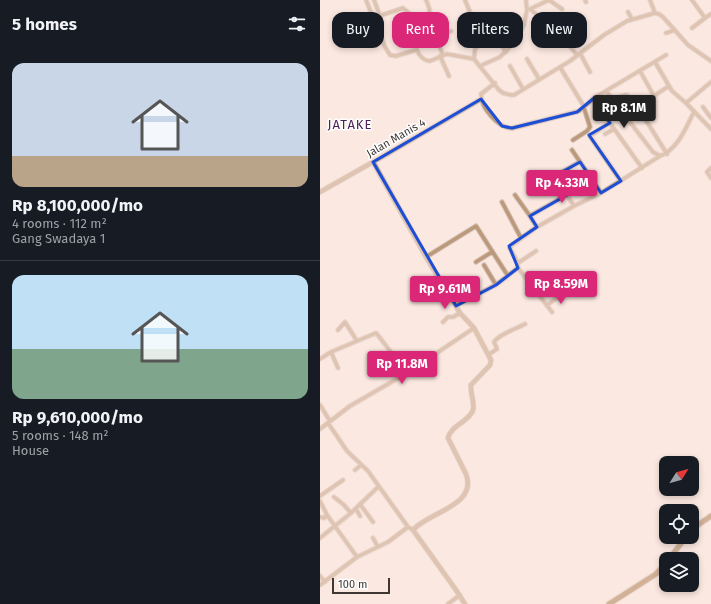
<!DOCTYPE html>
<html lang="en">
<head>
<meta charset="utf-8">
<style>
	:root { --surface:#171b24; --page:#20242c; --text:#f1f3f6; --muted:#9ea1a6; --line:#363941; --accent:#db2777 }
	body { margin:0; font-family:"Fira Sans",sans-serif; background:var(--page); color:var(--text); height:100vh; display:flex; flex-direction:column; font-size:15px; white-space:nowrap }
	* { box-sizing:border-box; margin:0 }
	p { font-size:13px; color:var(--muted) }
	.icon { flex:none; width:22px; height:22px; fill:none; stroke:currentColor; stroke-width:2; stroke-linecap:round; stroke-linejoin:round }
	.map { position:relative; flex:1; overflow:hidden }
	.side { display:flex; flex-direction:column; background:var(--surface); width:320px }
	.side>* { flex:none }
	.top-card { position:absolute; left:12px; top:12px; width:319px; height:36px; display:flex; gap:8px }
	.needle { width:26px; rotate:53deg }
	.tools { position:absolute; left:339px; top:456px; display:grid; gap:8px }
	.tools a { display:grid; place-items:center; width:40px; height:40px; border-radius:8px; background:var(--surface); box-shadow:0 2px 6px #0003; font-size:20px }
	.scale { position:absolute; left:12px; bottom:10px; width:58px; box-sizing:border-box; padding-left:4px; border:2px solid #3f3734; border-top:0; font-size:11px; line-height:14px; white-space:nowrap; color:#3f3734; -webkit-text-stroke:3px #fff; paint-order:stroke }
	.price { position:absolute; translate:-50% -34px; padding:0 9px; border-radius:4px; background:var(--accent); color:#fff; font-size:13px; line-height:26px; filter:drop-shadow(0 1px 2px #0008) }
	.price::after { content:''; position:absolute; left:50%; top:24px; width:12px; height:9px; margin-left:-6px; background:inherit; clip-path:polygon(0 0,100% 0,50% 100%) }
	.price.on { background:#222; color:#fff }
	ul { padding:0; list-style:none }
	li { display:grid; align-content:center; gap:8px; height:212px; padding:0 12px }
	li+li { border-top:1px solid var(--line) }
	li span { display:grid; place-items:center; height:124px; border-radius:12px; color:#555 }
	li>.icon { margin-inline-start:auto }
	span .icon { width:72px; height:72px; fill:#fffc; stroke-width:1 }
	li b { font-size:17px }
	h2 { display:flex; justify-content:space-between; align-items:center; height:48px; padding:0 12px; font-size:17px }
	.pill { padding:0 14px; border-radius:12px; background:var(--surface); box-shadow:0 2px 6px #0003; font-size:14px; line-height:36px }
	.pill.on { background:var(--accent); color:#fff }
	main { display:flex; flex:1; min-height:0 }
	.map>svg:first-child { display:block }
</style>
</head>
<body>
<main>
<section class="side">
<h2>5 homes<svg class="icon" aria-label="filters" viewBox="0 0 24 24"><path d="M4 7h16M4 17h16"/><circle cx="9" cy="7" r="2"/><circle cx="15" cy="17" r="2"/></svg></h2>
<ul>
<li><span style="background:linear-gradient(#c9d6e8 75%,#b9a48a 0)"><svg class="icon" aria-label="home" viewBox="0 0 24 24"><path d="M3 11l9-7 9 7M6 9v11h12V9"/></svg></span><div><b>Rp 8,100,000/mo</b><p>4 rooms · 112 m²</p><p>Gang Swadaya 1</p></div></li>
<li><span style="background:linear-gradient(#bfe0f5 60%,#7fa58c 0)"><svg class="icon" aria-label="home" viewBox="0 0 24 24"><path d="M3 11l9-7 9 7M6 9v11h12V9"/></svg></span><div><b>Rp 9,610,000/mo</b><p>5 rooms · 148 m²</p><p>House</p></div></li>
</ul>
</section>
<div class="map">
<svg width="391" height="604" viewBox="0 0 391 604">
	<rect width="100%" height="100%" fill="#fbe8e0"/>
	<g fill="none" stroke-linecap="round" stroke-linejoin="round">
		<g stroke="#d5c5be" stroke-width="5.5">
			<path id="minor" d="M46,0L65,47L70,55L76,56L96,50
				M54,0L60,16
				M145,0L152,17
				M229,0L242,9
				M265,0L266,2
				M330,0L335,13
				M372,0L385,18L391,14
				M210,9L238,32L257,55
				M210,9L229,0
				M308,12L312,19
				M107,16L123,55
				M53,18L83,8L89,13L94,20C98,20 100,19 104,18C113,14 109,7 106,0
				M372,28L385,18
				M346,33L355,30
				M115,34L95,42C96,50 100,60 110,61L127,54L154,59L179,90L183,93L191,95H194L250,61L284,35L307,21L335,13L339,14L343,17L368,45L391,61
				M175,35L186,52
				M117,37L131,31
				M260,53L270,72
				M120,56L129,76
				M154,59L155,49L163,42L161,31
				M207,59L219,79
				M335,62L352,91L366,103
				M160,66L180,57L192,45L204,25L207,10L206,0
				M190,66L203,89
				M240,67L263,105L270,127L267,131L253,140
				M320,71L334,96
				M391,82L366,103L391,129
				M175,83L161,94C161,108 178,128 192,128L259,111L274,98L346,55
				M286,91L333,152L340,156
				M274,98L290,123L322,168
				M293,99L306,95L308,96L329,125L347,154
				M323,103L349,86
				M383,107L391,118
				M290,123L270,136L301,181
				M285,134L294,129
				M252,150L281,193
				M53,162L161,99
				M391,168L387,172L391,178
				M195,195L210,216
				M247,195L235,176L260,162
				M182,202L201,238
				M217,227L210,216L247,195L254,206
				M106,257L156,226L188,276
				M156,262L172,252
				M198,263L216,251
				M164,265L176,285
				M198,268L232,312
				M227,305L245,292
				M136,306L176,285L198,268V263L190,248L192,245L217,227L254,206L281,193L340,156C358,149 365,129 374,112
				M123,322L128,317H133L140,313
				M18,330L25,322L37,341L56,333L57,334L87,373
				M11,352L18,368
				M168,355L177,349L174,342C179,334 196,329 205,324
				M0,359L11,352L37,341
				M0,405L10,421
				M8,423L27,451L48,471L88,527L93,530
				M0,429L30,406L87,373L154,328
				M35,470L41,465
				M0,496L23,480
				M14,497L24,505L31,513
				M0,501L7,515L37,557
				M40,504L53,522
				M36,509L40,516
				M0,517L4,518L7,515
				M0,538L31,513L58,487
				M53,538L58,547
				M0,576L5,582
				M0,585L37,557L68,542L88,527
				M128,604L140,595"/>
		</g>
		<g stroke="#d5c5be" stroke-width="6">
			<path id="tertiary" d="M0,192L53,162L106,257L140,313L154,328L171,360L170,365L151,385C150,393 155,403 153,410C149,422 131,425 128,438L146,474C158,506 108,512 93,530L136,590L145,604"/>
		</g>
		<g stroke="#d5c5be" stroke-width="7">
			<path id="secondary" d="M372,529L391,516
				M349,559L366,537
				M289,604L336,574L346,563"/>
		</g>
		<use href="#minor" stroke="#bb9979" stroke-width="3.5"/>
		<use href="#tertiary" stroke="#bb9979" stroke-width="4.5"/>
		<use href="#secondary" stroke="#a0703e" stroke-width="5"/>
	</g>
	<path d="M0 0H391V604H0ZM274,98L290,123L269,135L301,181L281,193L260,162L235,176L247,195L210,216L217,227L189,246L198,268L176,285L136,306L53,162L161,99L182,126L192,128L257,112Z" fill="#fbe8e0" fill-opacity=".55" fill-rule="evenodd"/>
	<path fill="none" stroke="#1d4ed8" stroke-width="3" stroke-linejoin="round" d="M274,98L290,123L269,135L301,181L281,193L260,162L235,176L247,195L210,216L217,227L189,246L198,268L176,285L136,306L53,162L161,99L182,126L192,128L257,112Z"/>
	<g text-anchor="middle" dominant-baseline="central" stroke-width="3" stroke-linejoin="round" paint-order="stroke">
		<g font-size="11" fill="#3f3734" stroke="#fff">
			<text transform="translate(76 138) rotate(-30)">Jalan Manis 4</text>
		</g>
		<g font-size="13" letter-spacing="1" fill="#492359" stroke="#fff">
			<text x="30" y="124">JATAKE</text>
		</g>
	</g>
</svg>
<div class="tools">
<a><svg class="needle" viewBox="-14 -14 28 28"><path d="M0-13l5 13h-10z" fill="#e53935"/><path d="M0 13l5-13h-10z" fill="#9ea1a6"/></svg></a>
<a><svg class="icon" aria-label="locate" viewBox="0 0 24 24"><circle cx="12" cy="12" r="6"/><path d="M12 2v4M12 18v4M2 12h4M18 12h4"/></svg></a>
<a><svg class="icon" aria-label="layers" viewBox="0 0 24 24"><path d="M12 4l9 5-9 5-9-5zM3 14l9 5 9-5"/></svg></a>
</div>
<div class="scale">100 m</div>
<b class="price on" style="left:304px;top:129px">Rp 8.1M</b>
<b class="price" style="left:242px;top:204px">Rp 4.33M</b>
<b class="price" style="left:241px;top:305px">Rp 8.59M</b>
<b class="price" style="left:125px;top:310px">Rp 9.61M</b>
<b class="price" style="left:82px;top:385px">Rp 11.8M</b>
<div class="top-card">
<a class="pill">Buy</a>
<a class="pill on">Rent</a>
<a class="pill">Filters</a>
<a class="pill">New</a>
</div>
</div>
</main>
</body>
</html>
